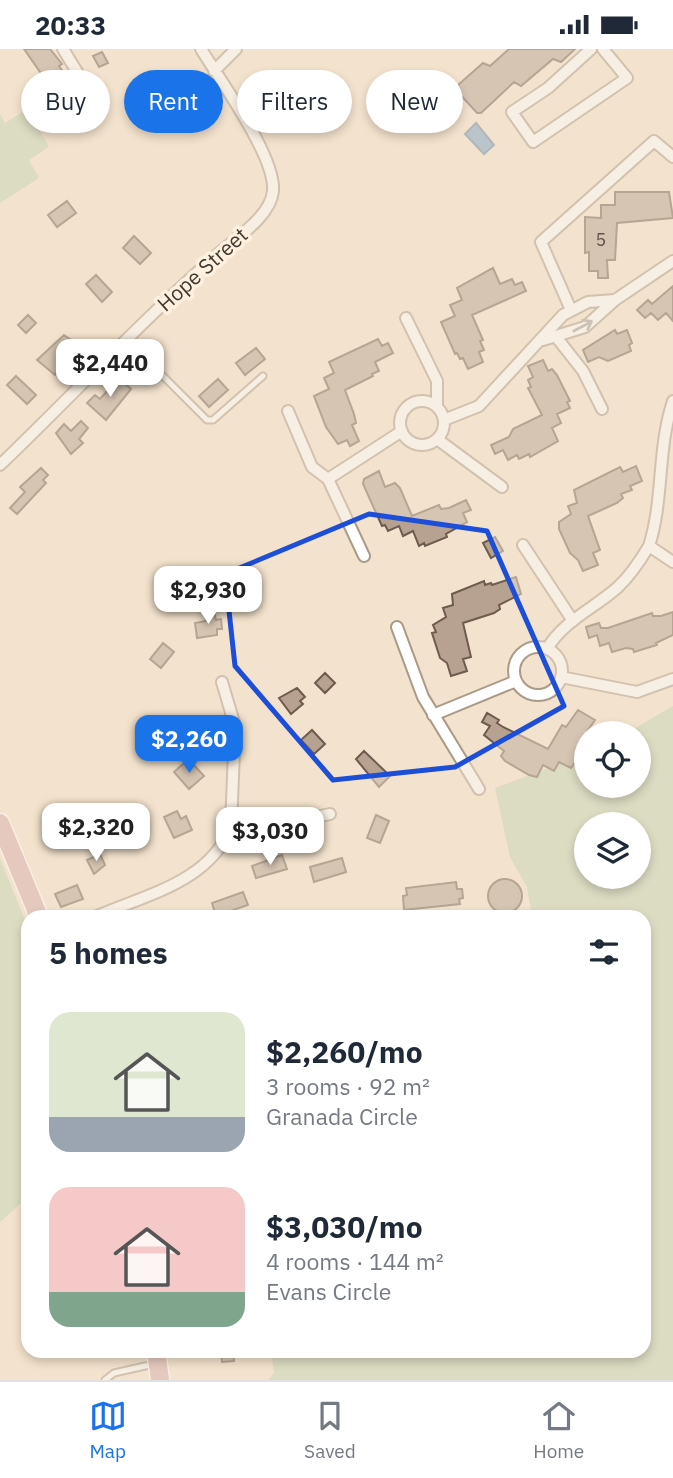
<!DOCTYPE html>
<html lang="en">
<head>
<meta charset="utf-8">
<style>
	:root { --surface:#fff; --page:#f2f2f3; --text:#1f2937; --muted:#747a83; --line:#e0e1e3; --accent:#1a73e8 }
	body { margin:0; font-family:"IBM Plex Sans",sans-serif; background:var(--page); color:var(--text); height:100vh; display:flex; flex-direction:column; font-size:26px; white-space:nowrap }
	* { box-sizing:border-box; margin:0 }
	p { font-size:23px; color:var(--muted) }
	.icon { flex:none; width:38px; height:38px; fill:none; stroke:currentColor; stroke-width:2; stroke-linecap:round; stroke-linejoin:round }
	.map { position:relative; flex:1; overflow:hidden }
	.side { position:absolute; left:21px; top:861px; width:630px; height:448px; display:flex; flex-direction:column; background:var(--surface); border-radius:21px; box-shadow:0 4px 10px #0003 }
	.side>* { flex:none }
	.banner { position:absolute; left:21px; top:21px; width:632px; height:63px; display:flex; gap:14px }
	.fabs { position:absolute; left:574px; top:672px; display:grid; gap:14px }
	.fabs a { display:grid; place-items:center; width:77px; height:77px; border-radius:50%; background:var(--surface); box-shadow:0 4px 10px #0003; font-size:35px }
	.price { position:absolute; translate:-50% -60px; padding:0 16px; border-radius:14px; background:#fff; color:#222; font-size:23px; line-height:46px; filter:drop-shadow(0 2px 4px #0008) }
	.price::after { content:''; position:absolute; left:50%; top:42px; width:21px; height:16px; margin-left:-10px; background:inherit; clip-path:polygon(0 0,100% 0,50% 100%) }
	.price.selected { background:var(--accent); color:#fff }
	ul { padding:0; list-style:none }
	li { display:flex; align-items:center; gap:21px; height:175px; padding:0 28px }
	li span { display:grid; place-items:center; flex:none; width:196px; height:140px; border-radius:21px; color:#555 }
	li>.icon { margin-inline-start:auto }
	span .icon { width:84px; height:84px; fill:#fffc; stroke-width:1 }
	li b { font-size:30px }
	h2 { display:flex; justify-content:space-between; align-items:center; height:84px; padding:0 28px; font-size:30px }
	.tag { padding:0 24px; border-radius:32px; background:var(--surface); box-shadow:0 4px 10px #0003; font-size:24px; line-height:63px }
	.tag.selected { background:var(--accent); color:#fff }
	.status { display:flex; justify-content:space-between; align-items:center; height:49px; padding:0 35px; background:var(--surface); direction:ltr }
	.status svg { height:19px; fill:currentColor }
	.tabs { display:flex; justify-content:space-around; align-items:center; height:98px; border-top:2px solid var(--line); background:var(--surface); font-size:19px; color:var(--muted) }
	.tabs a { display:grid; justify-items:center; gap:4px }
	.tabs .selected { color:var(--accent) }
	.map>svg:first-child { display:block }
</style>
</head>
<body>
<div class="status"><b>20:33</b><svg viewBox="0 0 49 12"><path d="M0 12V9h3v3zM5 12V6h3v6zM10 12V3h3v9zM15 12V0h3v12zM26 1h20v11H26zM47 4h2v5h-2z"/></svg></div>
<div class="map">
<svg width="673" height="1331" viewBox="0 0 673 1331">
	<rect width="100%" height="100%" fill="#f3e2cd"/>
	<path fill="#c2d4b5" fill-rule="evenodd" d="M27,60L49,98L29,111L39,129L0,154V65L5,74Z
		M673,657V1331H268L274,1324L271,1302H644V868H532L527,838L510,808L495,739L586,705V737H639V684H627ZM586,775H639V828H586Z
		M0,809L28,879V1148L0,1173Z"/>
	<path fill="#75a0c8" stroke="#65819b" stroke-width="2" d="M476,74L494,96L484,105L465,85Z"/>
	<path fill="#b7a292" stroke="#6f5b4d" stroke-width="2" d="M24,0H50L62,15L59,17L64,24L58,28L61,33L52,40Z
		M509,0H575L561,13L553,10L521,37L514,33L481,64H477L456,41L458,36L483,14L490,17Z
		M102,3L108,14L99,18L93,7Z
		M615,143H669L673,169L617,174L615,211H607L608,229H598V222H589V203L585,204V168L601,169V156H615Z
		M67,152L76,164L57,178L48,166Z
		M134,187L151,204L140,215L123,199Z
		M493,219L500,235L512,230L515,236L522,233L526,242L472,266L483,291L480,292L484,301L479,303L483,313L468,320L463,309L460,310L457,304L455,305L441,273L455,267L450,256L462,251L457,239Z
		M96,226L112,243L102,253L86,235Z
		M673,237V272L666,264L658,271L651,264L645,269L637,261L648,251L652,255Z
		M28,266L36,274L26,284L18,276Z
		M615,281L617,285L627,281L632,294L629,296L631,302L608,312L599,308L588,313L583,301Z
		M64,286L81,298L55,326L37,311Z
		M378,290L382,297L388,294L393,304L375,313L379,322L372,325L373,327L345,341L354,365L356,374L352,376L359,392L350,397L347,391L338,395L326,378L314,347L329,340L324,329L334,324L329,313Z
		M256,299L265,310L245,326L236,314Z
		M543,311L548,322L552,320L557,326L570,352L567,353L570,359L557,365L561,374L552,379L558,392L530,408L529,405L519,410L517,406L508,411L503,401L495,405L491,396L509,388L513,380L542,366L528,339L531,338L528,331L533,328L528,317Z
		M16,327L36,346L27,355L7,336Z
		M119,329L131,340L106,371L87,354L95,346L100,350Z
		M218,330L228,341L209,358L199,347Z
		M81,372L88,379L79,390L83,394L71,405L56,384L64,375L71,382Z
		M636,417L642,432L630,437L632,441L621,445L623,449L617,454L588,467L600,501L593,504L598,516L583,522L578,511L570,504L559,480V473L571,465L568,457L577,454L574,441L620,418L623,423Z
		M41,419L48,426L43,431L46,434L17,465L10,459L25,443L20,438Z
		M379,422L385,438L395,434L400,439L412,467L439,456L441,460L449,459L466,451L471,461L463,464L467,473L446,485L447,488L425,497L424,494L419,497L413,482L403,487L399,477L388,482L385,476L382,477L363,435L364,430Z
		M495,488L503,502L491,509L483,494Z
		M186,523L190,533L180,536L177,526Z
		M516,528L521,545L499,556L500,560L494,564L463,574L471,608L463,610L467,622L451,627L447,614L440,609L432,584L436,583L433,576L446,568L443,559L453,556L452,545L484,532L485,536L491,534L492,536Z
		M214,563L216,571L221,570L222,580H217V586L197,589L195,574L206,572L205,565Z
		M673,563V586L656,594L657,596L634,603L633,600L626,599L612,603L609,594L600,597L597,586L589,589L586,578L599,574L601,579H608L652,564L653,567H661Z
		M163,594L174,603L161,619L150,610Z
		M325,624L335,634L325,644L315,634Z
		M297,639L305,648L300,652L303,655L291,665L279,649Z
		M578,661L595,671L586,684V698L571,719L559,713L554,722L543,716L537,728L529,726L505,712L501,707L504,702L484,686L490,677L482,673L487,664L499,671L497,674L503,678L548,700L562,676L566,678Z
		M194,678L208,691L199,701L184,688Z
		M312,681L325,695L314,705L301,691Z
		M155,688L166,695L158,706L147,698Z
		M364,702L390,727L379,738L356,710Z
		M184,714L189,720L194,716L204,727L189,740L174,723Z
		M177,762L181,770L186,767L192,781L174,789L164,768Z
		M376,766L389,772L380,794L367,789Z
		M100,805L105,816L94,825L87,811Z
		M282,806L287,820L256,829L252,817Z
		M342,809L346,823L314,833L310,818Z
		M488 847a17 17 0 1 1 34 0a17 17 0 1 1-34 0Z
		M456,833L457,840H462L463,849L459,850L460,855L404,861L403,847L407,846L406,839Z
		M77,836L83,850L61,858L55,845Z
		M243,843L248,856L216,867L212,854Z
		M221,1302H233L234,1312L222,1313Z"/>
	<g fill="none" stroke-linecap="round" stroke-linejoin="round">
		<g stroke="#aa9a87" stroke-width="9">
			<path id="lane" d="M120,296L145,309L207,371H213L263,327
				M105,1331L114,1324L154,1315"/>
		</g>
		<g stroke="#aa9a87" stroke-width="14">
			<path id="street" d="M63,0L87,39
				M591,0L548,39L512,63L533,93L627,29L603,0
				M214,22L236,0
				M571,261L541,193L654,92L673,108
				M406,269L437,332V358
				M557,289L583,322L602,360
				M543,291L585,278L615,251L673,212
				M673,352C657,400 664,450 649,497L673,513
				M400 374a22 22 0 1 1 44 0a22 22 0 1 1-44 0Z
				M288,362L312,418L328,430L364,507
				M444,371L479,357L563,266L588,253L615,251
				M437,390L502,438
				M0,416C73,346 142,271 218,205C236,189 271,167 273,142C276,108 220,31 201,0
				M328,430L402,382
				M523,496L573,572
				M397,578L423,648L479,740
				M514 622a24 24 0 1 1 48 0a24 24 0 1 1-48 0Z
				M547,600C563,572 595,559 618,538C631,526 640,512 649,497
				M561,628L637,643L673,630
				M222,633L235,677L231,778
				M433,666L516,632
				M95,868C144,846 209,834 231,778H270L330,765"/>
		</g>
		<g stroke="#fff" stroke-width="21">
			<path id="primary" d="M0,774L39,868
				M156,1302L160,1331"/>
		</g>
		<use href="#lane" stroke="#fff" stroke-width="5"/>
		<use href="#street" stroke="#fff" stroke-width="10"/>
		<use href="#primary" stroke="#d6aaab" stroke-width="18"/>
	</g>
	<defs><path id="oneway-shaft" d="M-6 0H5M1.5-3L5.5 0L1.5 3" fill="none" stroke-width="1.6" stroke-linecap="round" stroke-linejoin="round" transform="scale(1.75)"/></defs>
	<use stroke="#a09c98" href="#oneway-shaft" transform="translate(583 277) rotate(-28)"/>
	<path d="M0 0H673V1331H0ZM369,465L487,482L564,657L455,718L333,731L235,617L225,525Z" fill="#f3e2cd" fill-opacity=".55" fill-rule="evenodd"/>
	<path fill="none" stroke="#1d4ed8" stroke-width="5" stroke-linejoin="round" d="M369,465L487,482L564,657L455,718L333,731L235,617L225,525Z"/>
	<g text-anchor="middle" dominant-baseline="central" stroke-width="7" stroke-linejoin="round" paint-order="stroke">
		<g font-size="18" fill="#5e544a">
			<text x="601" y="190">5</text>
		</g>
		<g font-size="21" fill="#413a32" stroke="#fef0df">
			<text transform="translate(202 220) rotate(-42)">Hope Street</text>
		</g>
	</g>
</svg>
<div class="fabs">
<a><svg class="icon" aria-label="locate" viewBox="0 0 24 24"><circle cx="12" cy="12" r="6"/><path d="M12 2v4M12 18v4M2 12h4M18 12h4"/></svg></a>
<a><svg class="icon" aria-label="layers" viewBox="0 0 24 24"><path d="M12 4l9 5-9 5-9-5zM3 14l9 5 9-5"/></svg></a>
</div>
<b class="price" style="left:110px;top:350px">$2,440</b>
<b class="price" style="left:208px;top:577px">$2,930</b>
<b class="price selected" style="left:189px;top:726px">$2,260</b>
<b class="price" style="left:96px;top:814px">$2,320</b>
<b class="price" style="left:270px;top:818px">$3,030</b>
<div class="banner">
<a class="tag">Buy</a>
<a class="tag selected">Rent</a>
<a class="tag">Filters</a>
<a class="tag">New</a>
</div>
<section class="side">
<h2>5 homes<svg class="icon" aria-label="filters" viewBox="0 0 24 24"><path d="M4 7h16M4 17h16"/><circle cx="9" cy="7" r="2"/><circle cx="15" cy="17" r="2"/></svg></h2>
<ul>
<li><span style="background:linear-gradient(#dfe7d0 75%,#9aa5b1 0)"><svg class="icon" aria-label="home" viewBox="0 0 24 24"><path d="M3 11l9-7 9 7M6 9v11h12V9"/></svg></span><div><b>$2,260/mo</b><p>3 rooms · 92 m²</p><p>Granada Circle</p></div></li>
<li><span style="background:linear-gradient(#f6c9c9 75%,#7fa58c 0)"><svg class="icon" aria-label="home" viewBox="0 0 24 24"><path d="M3 11l9-7 9 7M6 9v11h12V9"/></svg></span><div><b>$3,030/mo</b><p>4 rooms · 144 m²</p><p>Evans Circle</p></div></li>
</ul>
</section>
</div>
<nav class="tabs">
<a class="selected"><svg class="icon" aria-label="map" viewBox="0 0 24 24"><path d="M3 6l6-2 6 2 6-2v14l-6 2-6-2-6 2zM9 4v14M15 6v14"/></svg>Map</a>
<a><svg class="icon" aria-label="saved" viewBox="0 0 24 24"><path d="M7 4h10v16l-5-4-5 4z"/></svg>Saved</a>
<a><svg class="icon" aria-label="home" viewBox="0 0 24 24"><path d="M3 11l9-7 9 7M6 9v11h12V9"/></svg>Home</a>
</nav>
</body>
</html>
